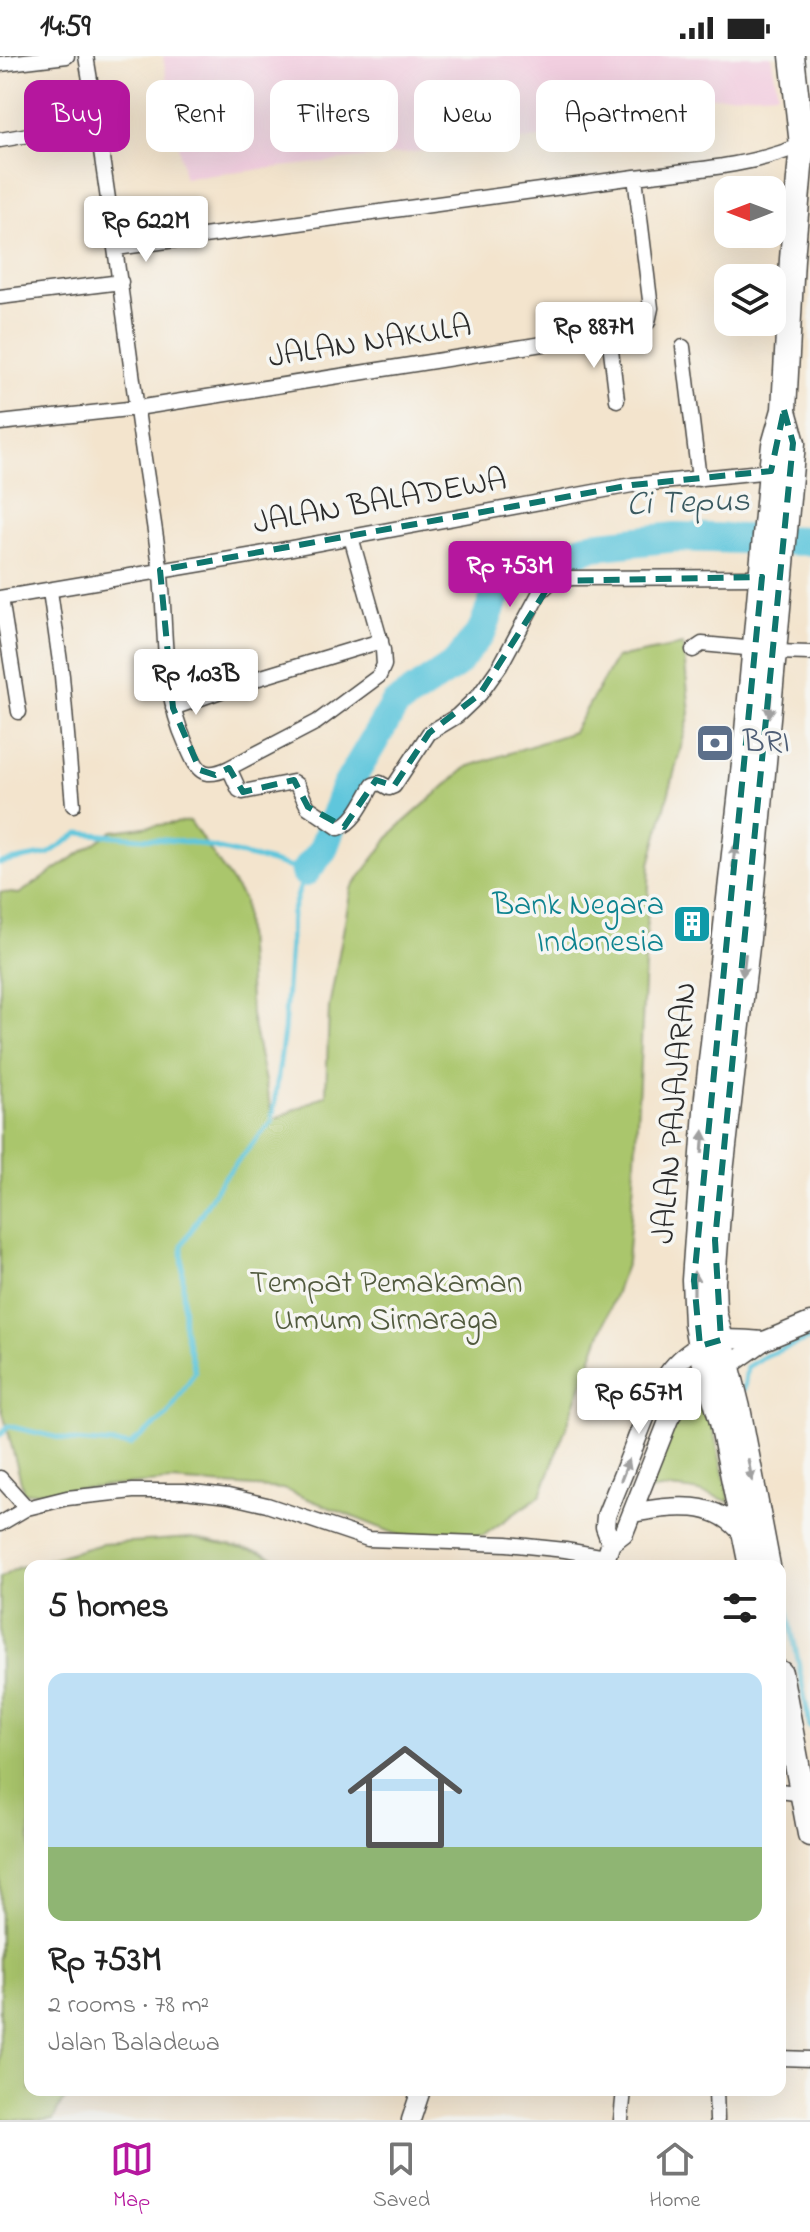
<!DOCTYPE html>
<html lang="en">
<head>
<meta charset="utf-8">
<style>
	:root { --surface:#fff; --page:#f2f2f2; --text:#222; --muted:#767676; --line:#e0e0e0; --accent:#b5179e }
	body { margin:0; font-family:"Indie Flower",sans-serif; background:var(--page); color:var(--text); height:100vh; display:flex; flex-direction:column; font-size:30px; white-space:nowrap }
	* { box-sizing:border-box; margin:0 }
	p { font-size:26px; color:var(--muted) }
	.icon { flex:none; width:44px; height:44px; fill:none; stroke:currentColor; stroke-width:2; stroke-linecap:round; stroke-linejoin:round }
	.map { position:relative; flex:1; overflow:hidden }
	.side { position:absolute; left:24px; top:1504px; width:762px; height:536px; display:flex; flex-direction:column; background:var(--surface); border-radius:16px; box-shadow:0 8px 32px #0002 }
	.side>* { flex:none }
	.guide { position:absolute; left:24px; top:24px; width:762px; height:72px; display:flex; gap:16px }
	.needle { width:52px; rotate:270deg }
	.controls { position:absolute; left:714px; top:120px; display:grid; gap:16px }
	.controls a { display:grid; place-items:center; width:72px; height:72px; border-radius:16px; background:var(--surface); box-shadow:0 8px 32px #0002; font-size:40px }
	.price { position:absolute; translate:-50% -68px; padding:0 18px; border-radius:8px; background:#fff; color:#222; font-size:26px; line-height:52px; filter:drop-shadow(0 2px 4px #0008) }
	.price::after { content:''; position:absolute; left:50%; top:48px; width:24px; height:18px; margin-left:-12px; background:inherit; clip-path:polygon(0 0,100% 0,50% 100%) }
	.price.on { background:var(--accent); color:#fff }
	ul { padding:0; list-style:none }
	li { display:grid; align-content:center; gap:16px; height:424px; padding:0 24px }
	li span { display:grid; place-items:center; height:248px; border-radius:16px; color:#555 }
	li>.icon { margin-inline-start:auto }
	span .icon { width:144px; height:144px; fill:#fffc; stroke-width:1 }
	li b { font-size:34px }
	h2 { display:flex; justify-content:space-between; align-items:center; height:96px; padding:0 24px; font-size:34px }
	.pill { padding:0 28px; border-radius:16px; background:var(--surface); box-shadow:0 8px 32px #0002; font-size:28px; line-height:72px }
	.pill.on { background:var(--accent); color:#fff }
	.status { display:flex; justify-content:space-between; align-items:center; height:56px; padding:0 40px; background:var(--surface); direction:ltr }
	.status svg { height:22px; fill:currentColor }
	.tab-bar { display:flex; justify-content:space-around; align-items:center; height:112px; border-top:2px solid var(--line); background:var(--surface); font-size:22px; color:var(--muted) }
	.tab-bar a { display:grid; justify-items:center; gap:4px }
	.tab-bar .on { color:var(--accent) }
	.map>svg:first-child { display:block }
</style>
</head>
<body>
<div class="status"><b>14:59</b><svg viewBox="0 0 49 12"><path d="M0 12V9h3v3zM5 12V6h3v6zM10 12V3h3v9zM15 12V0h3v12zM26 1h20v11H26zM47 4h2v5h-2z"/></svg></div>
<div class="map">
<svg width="810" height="2064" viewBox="0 0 810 2064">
	<rect width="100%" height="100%" fill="#f6f6f2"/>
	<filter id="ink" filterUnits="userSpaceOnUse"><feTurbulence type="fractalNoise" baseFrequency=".0125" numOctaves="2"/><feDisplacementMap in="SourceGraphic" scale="16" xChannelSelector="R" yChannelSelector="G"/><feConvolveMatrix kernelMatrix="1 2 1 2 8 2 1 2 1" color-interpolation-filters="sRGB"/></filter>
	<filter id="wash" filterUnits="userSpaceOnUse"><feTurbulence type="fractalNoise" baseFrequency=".006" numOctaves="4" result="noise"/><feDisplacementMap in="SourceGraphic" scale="32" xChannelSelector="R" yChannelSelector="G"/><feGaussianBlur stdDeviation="1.8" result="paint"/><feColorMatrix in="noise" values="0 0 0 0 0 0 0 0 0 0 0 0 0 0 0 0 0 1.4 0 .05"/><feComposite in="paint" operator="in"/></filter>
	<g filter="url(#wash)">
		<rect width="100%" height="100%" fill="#f3e4cd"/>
		<path fill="#f2cfe0" d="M163,0H771L778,37L709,41L585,77L184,122Z"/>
		<path fill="#aac66c" stroke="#6a784c" stroke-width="2" d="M683,589L690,657L650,808L634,1124L627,1206L541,1439L484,1479L401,1480L283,1433L172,1425L24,1437L0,1346V836L19,838L113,775L190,765L244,844L251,959L273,1064L326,1039L329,951L351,833L395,774L467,711L573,676L616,602Z
			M695,1337L701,1339L707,1346L730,1446C703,1436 676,1428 647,1435L681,1348Z
			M191,1482L263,1497L290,1510H30V2034H78L62,2046L53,2064H0V1522L17,1512L102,1488Z"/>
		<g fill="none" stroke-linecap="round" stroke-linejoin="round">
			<path stroke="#5fc6dc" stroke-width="5" d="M0,807L48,798L79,777L190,786L268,805L305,816L292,857L284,975L272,1065L221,1125L182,1189L184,1272L195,1316L167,1360L130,1389L73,1385L8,1370L0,1379
				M744,1333L747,1311L767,1299L810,1283
				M780,1518L799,1609
				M799,1611L810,1671"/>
			<path stroke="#5fc6dc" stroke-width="30" d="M305,816L323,793L344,735L395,649L456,608L482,575L495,541L525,512L592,490L676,481L810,485"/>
		</g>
	</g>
	<g filter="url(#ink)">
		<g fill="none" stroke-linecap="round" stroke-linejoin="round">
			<g stroke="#494743" stroke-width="17">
				<path id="street" d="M86,0C106,118 121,236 137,354C144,406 153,458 160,510C167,570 160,632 186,688C197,713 201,725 229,712L317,666L379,620L384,609L383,594L351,481
					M0,8L67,0
					M0,84L97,67
					M116,192L635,121C692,114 749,111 802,89
					M0,241L121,226
					M609,278L617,344
					M683,291L699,423
					M0,367L137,352L638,273L648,266L651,252L635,121
					M50,535L62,620L73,749
					M0,542L249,500L632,429L771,415
					M1,542L19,656
					M693,594L702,588L756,593
					M775,596L810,597
					M173,652L252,624L381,585
					M229,712L239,734L243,736L293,726L297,729L308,751L339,772C356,765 364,744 373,729L380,727L389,732L394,730L429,677L457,660L480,638L500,610L540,536L552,525L572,522L762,521
					M0,1422L27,1452
					M0,1468L27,1452L67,1442L133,1435H184L228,1440L267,1449L368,1483L507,1488L565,1494L606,1501
					M780,1735L803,1738
					M780,2002L810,2003
					M716,2034L717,2064
					M621,2064L624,2034"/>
			</g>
			<g stroke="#494743" stroke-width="21">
				<path id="secondary" d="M632,1457C672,1450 717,1442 744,1480
					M611,1487L605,1471L606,1460C615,1437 625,1414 634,1390C649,1352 662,1308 702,1289C721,1280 744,1284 764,1285
					M603,1510L611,1487L624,1477L669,1363L684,1337L691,1330L727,1311L764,1285L810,1266
					M411,2064L421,2034"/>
			</g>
			<g stroke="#494743" stroke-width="27">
				<path id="highway" d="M751,1510L722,1366L700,1290L696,1268L694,1224L707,1041L744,708L771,415L774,389L784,354L792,203L802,89L792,0
					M768,1510L738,1352L714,1256L713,1226L721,1116L748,882L793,387L784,355
					M780,1617L810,1778"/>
			</g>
			<use href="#street" stroke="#fff" stroke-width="14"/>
			<use href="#secondary" stroke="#fff" stroke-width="18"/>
			<use href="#highway" stroke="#fff" stroke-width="24"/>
		</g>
		<defs><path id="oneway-solid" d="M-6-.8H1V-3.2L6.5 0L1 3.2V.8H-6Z" transform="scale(2)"/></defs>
		<g fill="#a0a0a0">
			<use href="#oneway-solid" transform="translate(770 650) rotate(95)"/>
			<use href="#oneway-solid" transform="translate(734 800) rotate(-84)"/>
			<use href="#oneway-solid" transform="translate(744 909) rotate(97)"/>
			<use href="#oneway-solid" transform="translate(703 1086) rotate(-86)"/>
			<use href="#oneway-solid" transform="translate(694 1227) rotate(-90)"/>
			<use href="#oneway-solid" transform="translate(625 1414) rotate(-69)"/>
			<use href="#oneway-solid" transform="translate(750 1414) rotate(80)"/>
		</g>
	</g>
	<path fill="none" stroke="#0f766e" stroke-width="6" stroke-dasharray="16 10" stroke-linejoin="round" d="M784,354L793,387L715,1184L721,1284L700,1290L694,1224L762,521L552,525L480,638L429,677L394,730L376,724L344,771L308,751L294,724L243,736L229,712L215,719L200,714L173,652L160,514L632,429L771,415Z"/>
	<defs>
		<g id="bank-square" transform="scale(2)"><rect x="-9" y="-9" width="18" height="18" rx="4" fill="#5c6f8a" stroke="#f6f6f2"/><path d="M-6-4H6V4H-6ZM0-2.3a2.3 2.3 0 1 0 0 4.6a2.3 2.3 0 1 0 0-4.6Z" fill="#fff"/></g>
		<g id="building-square" transform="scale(2)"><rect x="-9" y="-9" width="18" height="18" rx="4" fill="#0f9aa8" stroke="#f6f6f2"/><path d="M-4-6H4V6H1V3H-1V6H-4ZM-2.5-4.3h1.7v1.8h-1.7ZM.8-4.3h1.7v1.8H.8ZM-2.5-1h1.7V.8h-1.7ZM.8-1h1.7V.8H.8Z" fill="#fff"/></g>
	</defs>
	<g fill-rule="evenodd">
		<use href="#bank-square" x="715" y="687"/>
		<use href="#building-square" x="692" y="868"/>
	</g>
	<g text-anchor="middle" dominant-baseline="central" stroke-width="7" stroke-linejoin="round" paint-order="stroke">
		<g font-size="32" fill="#2b2b2b" stroke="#f6f6f2">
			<text transform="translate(370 287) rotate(-9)">JALAN NAKULA</text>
			<text transform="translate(380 447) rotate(-10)">JALAN BALADEWA</text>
			<text transform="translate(676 1057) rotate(-85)">JALAN PAJAJARAN</text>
		</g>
		<g font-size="32" fill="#4e5e75" stroke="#f6f6f2" text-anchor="start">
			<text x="743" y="687">BRI</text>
		</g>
		<g font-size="32" fill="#0d838f" stroke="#f6f6f2" text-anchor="end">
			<text x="664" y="850">Bank Negara<tspan x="664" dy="37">Indonesia</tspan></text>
		</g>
		<g font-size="32" fill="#515a3e" stroke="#f6f6f2">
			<text x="386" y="1228">Tempat Pemakaman<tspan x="386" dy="37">Umum Sirnaraga</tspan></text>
		</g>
		<g font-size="34" font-style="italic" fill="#3b5a60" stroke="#f6f6f2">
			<text transform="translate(688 448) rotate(-2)">Ci Tepus</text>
		</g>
	</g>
</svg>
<div class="controls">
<a><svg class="needle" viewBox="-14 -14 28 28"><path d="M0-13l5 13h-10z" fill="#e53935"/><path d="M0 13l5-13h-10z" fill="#767676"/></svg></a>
<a><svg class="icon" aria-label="layers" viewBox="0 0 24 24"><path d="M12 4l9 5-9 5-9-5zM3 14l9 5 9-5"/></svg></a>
</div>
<b class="price" style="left:146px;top:208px">Rp 622M</b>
<b class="price" style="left:594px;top:314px">Rp 887M</b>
<b class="price on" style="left:510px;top:553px">Rp 753M</b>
<b class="price" style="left:196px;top:661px">Rp 1.03B</b>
<b class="price" style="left:639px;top:1380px">Rp 657M</b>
<div class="guide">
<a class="pill on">Buy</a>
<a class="pill">Rent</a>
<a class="pill">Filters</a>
<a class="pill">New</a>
<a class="pill">Apartment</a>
</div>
<section class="side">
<h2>5 homes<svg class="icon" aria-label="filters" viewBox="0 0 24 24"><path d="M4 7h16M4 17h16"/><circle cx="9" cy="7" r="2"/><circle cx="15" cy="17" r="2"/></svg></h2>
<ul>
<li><span style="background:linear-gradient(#bfe0f5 70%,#8fb573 0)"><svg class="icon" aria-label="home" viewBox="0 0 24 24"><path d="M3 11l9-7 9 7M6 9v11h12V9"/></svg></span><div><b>Rp 753M</b><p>2 rooms · 78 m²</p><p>Jalan Baladewa</p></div></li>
</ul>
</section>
</div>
<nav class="tab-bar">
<a class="on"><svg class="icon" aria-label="map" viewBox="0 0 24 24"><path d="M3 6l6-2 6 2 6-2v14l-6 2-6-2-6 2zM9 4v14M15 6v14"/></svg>Map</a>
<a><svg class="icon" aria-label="saved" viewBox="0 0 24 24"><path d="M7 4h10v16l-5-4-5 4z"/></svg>Saved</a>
<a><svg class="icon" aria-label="home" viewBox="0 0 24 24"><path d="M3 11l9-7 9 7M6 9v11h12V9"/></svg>Home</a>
</nav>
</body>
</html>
